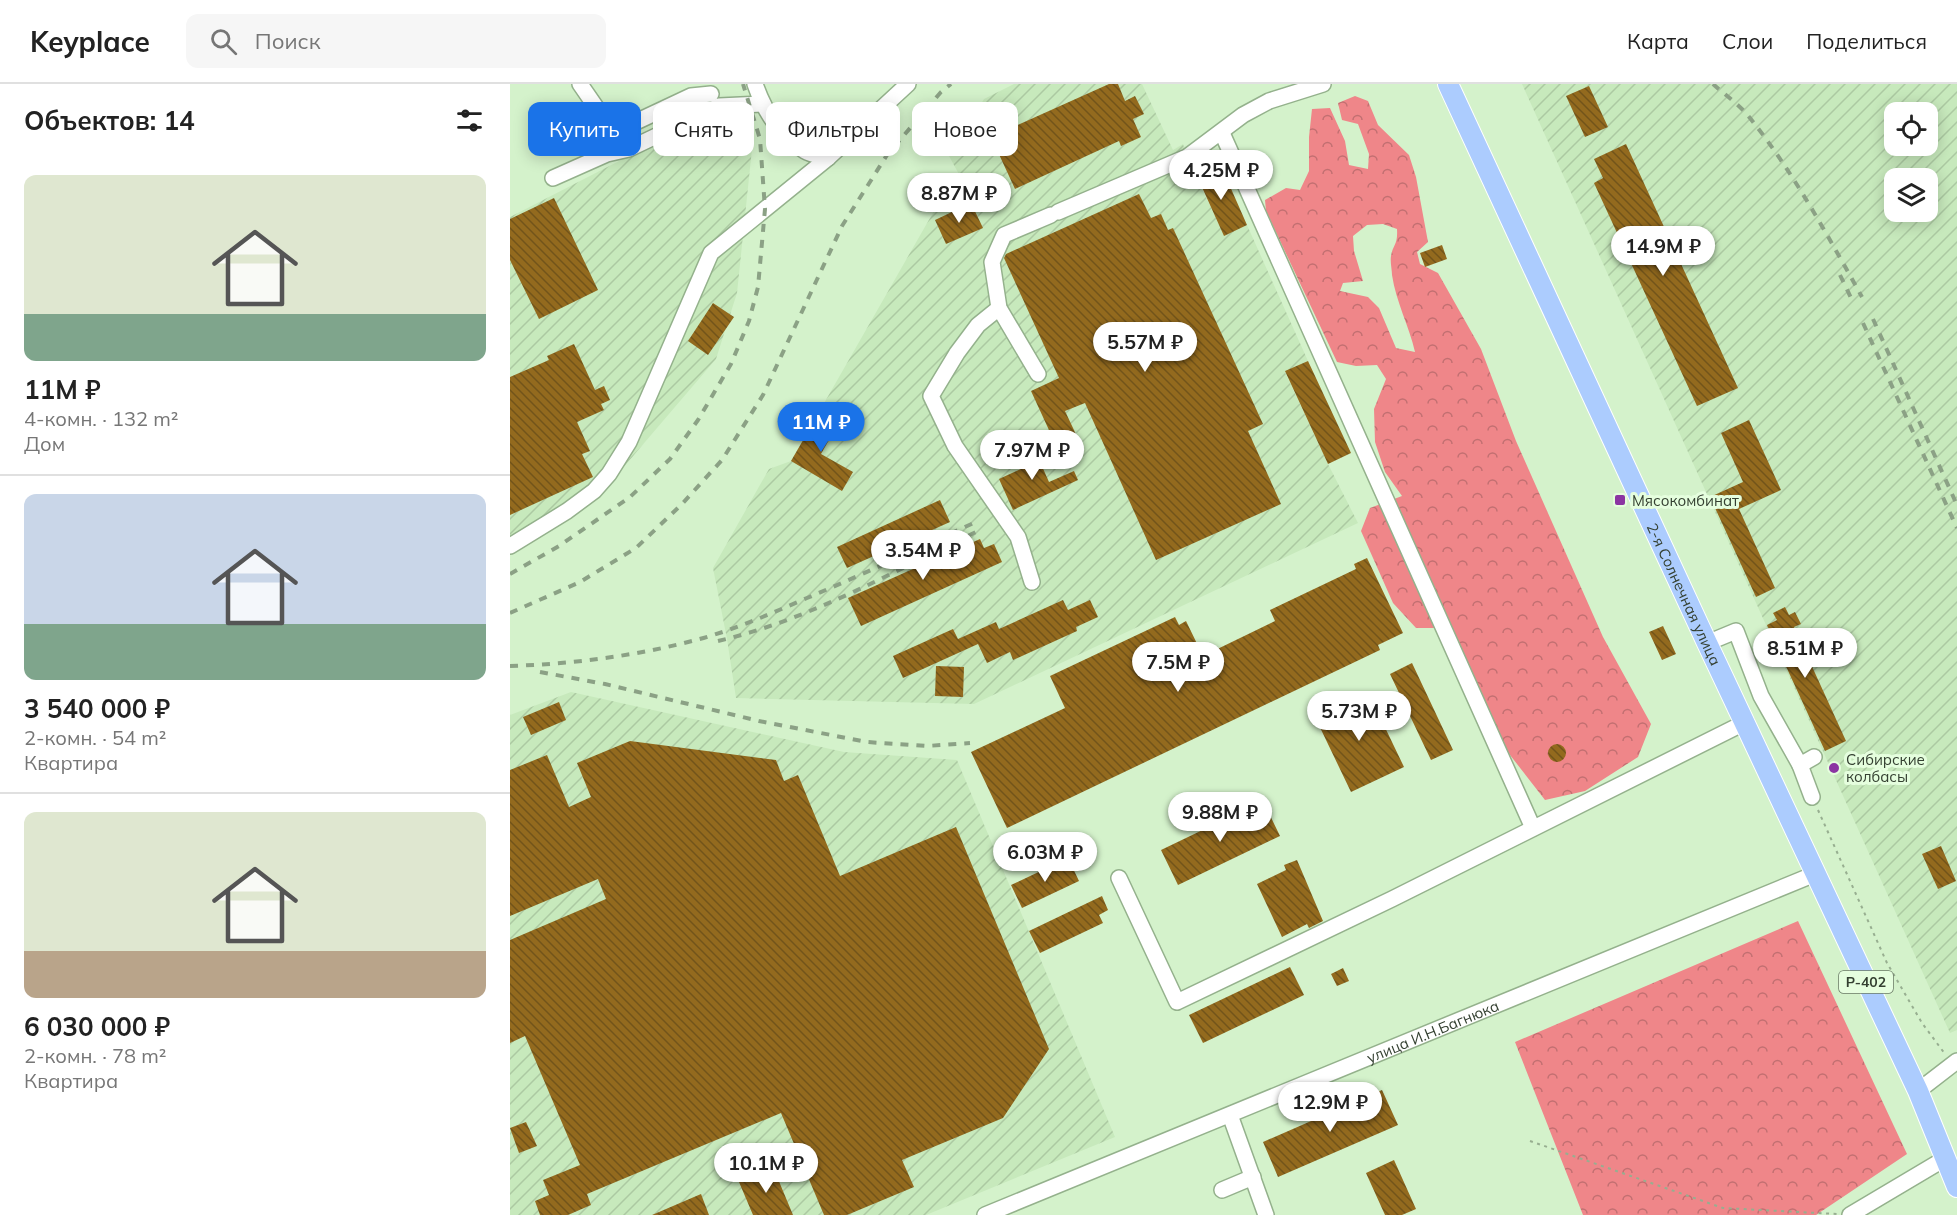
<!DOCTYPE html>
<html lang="ru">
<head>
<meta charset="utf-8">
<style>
	:root { --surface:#fff; --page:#f6f6f6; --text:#222; --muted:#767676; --line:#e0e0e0; --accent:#1a73e8 }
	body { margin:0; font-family:Mulish,sans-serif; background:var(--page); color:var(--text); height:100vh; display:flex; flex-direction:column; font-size:22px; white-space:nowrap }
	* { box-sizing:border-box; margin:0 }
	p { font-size:20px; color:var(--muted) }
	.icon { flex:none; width:33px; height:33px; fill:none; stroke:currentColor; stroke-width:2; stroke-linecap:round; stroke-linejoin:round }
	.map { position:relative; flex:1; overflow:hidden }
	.panel { display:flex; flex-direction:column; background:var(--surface); width:510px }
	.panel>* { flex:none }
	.banner { position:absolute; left:18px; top:18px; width:570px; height:54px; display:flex; gap:12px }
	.tools { position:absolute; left:1374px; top:18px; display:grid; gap:12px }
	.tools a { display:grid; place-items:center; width:54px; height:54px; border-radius:12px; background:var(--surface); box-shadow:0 3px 15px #0003; font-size:30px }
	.price { position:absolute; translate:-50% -51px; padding:0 14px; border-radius:21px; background:#fff; color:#222; font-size:20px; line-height:39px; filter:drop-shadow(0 2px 3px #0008) }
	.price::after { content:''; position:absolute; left:50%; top:36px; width:18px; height:14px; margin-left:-9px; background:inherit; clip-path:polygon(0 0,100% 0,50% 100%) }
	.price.on { background:var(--accent); color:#fff }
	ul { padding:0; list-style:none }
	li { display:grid; align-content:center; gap:12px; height:318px; padding:0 24px }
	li+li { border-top:2px solid var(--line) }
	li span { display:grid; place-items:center; height:186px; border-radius:12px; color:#555 }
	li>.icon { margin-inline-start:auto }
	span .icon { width:108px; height:108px; fill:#fffc; stroke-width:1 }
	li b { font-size:26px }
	h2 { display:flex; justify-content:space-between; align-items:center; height:72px; padding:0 24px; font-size:26px }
	.pill { padding:0 21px; border-radius:12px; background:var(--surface); box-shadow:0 3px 15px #0003; font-size:21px; line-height:54px }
	.pill.on { background:var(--accent); color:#fff }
	header { display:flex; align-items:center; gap:36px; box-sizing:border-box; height:84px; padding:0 30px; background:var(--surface); border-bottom:2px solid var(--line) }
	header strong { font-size:28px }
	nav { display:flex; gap:33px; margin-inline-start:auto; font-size:21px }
	.search { width:420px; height:54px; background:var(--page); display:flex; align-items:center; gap:15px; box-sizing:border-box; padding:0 21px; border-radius:12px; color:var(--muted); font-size:22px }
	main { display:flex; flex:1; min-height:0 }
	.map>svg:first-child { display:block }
</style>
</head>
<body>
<header>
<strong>Keyplace</strong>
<div class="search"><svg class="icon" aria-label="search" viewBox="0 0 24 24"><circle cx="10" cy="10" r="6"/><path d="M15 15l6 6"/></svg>Поиск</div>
<nav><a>Карта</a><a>Слои</a><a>Поделиться</a></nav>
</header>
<main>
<section class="panel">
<h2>Объектов: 14<svg class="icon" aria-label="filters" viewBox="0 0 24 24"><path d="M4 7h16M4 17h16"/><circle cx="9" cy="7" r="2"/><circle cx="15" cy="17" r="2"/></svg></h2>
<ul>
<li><span style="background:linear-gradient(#dfe7d0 75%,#7fa58c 0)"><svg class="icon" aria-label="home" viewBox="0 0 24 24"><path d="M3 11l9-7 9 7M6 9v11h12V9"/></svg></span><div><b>11M ₽</b><p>4-комн. · 132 m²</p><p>Дом</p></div></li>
<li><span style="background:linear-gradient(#c9d6e8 70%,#7fa58c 0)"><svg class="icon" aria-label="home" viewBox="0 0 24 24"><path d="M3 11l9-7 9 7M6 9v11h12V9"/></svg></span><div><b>3 540 000 ₽</b><p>2-комн. · 54 m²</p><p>Квартира</p></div></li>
<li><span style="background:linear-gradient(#dfe7d0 75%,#b9a48a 0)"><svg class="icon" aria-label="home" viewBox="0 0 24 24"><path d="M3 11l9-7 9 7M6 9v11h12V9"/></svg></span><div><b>6 030 000 ₽</b><p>2-комн. · 78 m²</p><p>Квартира</p></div></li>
</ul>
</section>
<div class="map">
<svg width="1447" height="1131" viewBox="0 0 1447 1131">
	<defs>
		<pattern id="industrial-furrows" width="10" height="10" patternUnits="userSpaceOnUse" patternTransform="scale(1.5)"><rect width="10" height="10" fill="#c7e9bc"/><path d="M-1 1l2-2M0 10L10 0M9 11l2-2" fill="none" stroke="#acc9a2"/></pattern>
		<pattern id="forest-crowns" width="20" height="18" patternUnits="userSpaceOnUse" patternTransform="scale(1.5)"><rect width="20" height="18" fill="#ef8689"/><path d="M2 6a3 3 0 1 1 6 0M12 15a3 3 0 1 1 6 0" fill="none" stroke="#c26f71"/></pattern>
		<pattern id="building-back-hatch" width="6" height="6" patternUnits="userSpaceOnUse" patternTransform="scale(1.5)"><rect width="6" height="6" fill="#936a1e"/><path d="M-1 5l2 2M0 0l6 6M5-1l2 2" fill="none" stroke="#72541a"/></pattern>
	</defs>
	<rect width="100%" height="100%" fill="#d4f2cb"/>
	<path fill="url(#industrial-furrows)" fill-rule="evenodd" d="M504,0H632L663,66L673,60L677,73L714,151L737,141L798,277L775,288L818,380L848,439L464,620L226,614L217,555L203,484L259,385L281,377L428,120L457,105L439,72L474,15Z
		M1012,0H1447V946L1440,949ZM1384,28H1418V62H1384ZM1384,94H1418V128H1384Z
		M185,38L242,65L227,209L206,275L88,413L0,467V133Z
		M61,608L334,668L447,676L605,1053L416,1131H0V631Z"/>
	<path fill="url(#forest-crowns)" fill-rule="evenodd" d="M845,12L858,17L868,41L899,71L906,93L918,158L907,168L910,180L928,189L971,265L1006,357L1093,553L1141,640L1128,673L1075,707L1035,716L1000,671L927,544H906L883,519L851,447L860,424L892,412L875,388L865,358L864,325L876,295L867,281L846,282L827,278L756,127L755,116L776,104L790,106L799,87V53L802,25L820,24L835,57L839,81L858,85L859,70L848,40L832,36L828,19ZM873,140L887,145C888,161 883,160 881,172C880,178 882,186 882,191C886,218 899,242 905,268L886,264L869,224L858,213L830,207L833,199L853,197L844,167L843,152L857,141Z
		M1288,837L1397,1070L1306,1131H1073L1005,958Z"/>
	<path fill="url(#building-back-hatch)" d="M599,0H608L615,17L625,12L634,30L623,35L631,53L611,62L609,57L505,105L481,53Z
		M1079,2L1098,43L1075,53L1056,12Z
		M1116,60L1228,304L1187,322L1084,99L1093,94L1084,75Z
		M690,76L700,98L715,91L737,141L714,152L682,81Z
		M629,110L641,134L651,130L658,146L663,144L753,340L738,347L771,420L646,476L575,319L555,327L571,361L550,370L521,307L549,294L494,174L496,170Z
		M44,114L88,206L29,235L0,176V135Z
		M461,119L473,144L436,160L425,136Z
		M932,161L937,175L915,183L910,169Z
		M203,219L224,233L198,271L178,257Z
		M64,260L85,306L94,302L100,316L91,320L94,326L67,338L80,367L72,370L83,393L0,431V293L39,276L37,272Z
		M798,277L841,369L818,380L775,287Z
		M310,327L329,338L311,370L343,388L332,407L281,377Z
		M1239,336L1271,406L1229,425L1265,504L1246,513L1200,413L1233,398L1211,349Z
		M523,362L539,398L564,387L568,396L503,426L489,395L515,383L509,369Z
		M430,416L440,438L337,484L327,463Z
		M470,455L474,464L484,460L492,478L351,542L338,514Z
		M857,474L893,549L868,561L870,566L497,744L461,668L555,624L540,592L665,533L669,541L676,537L693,572L765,537L760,526L846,485L844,480Z
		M553,516L558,526L580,516L588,533L566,543L567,547L503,576L500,568L477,579L468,560L393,594L383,572L443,545L448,555L486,538L489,545Z
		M1275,523L1279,531L1285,528L1291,540L1284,543L1336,657L1315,667L1257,541L1267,536L1263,529Z
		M1153,542L1166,570L1152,576L1139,548Z
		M902,579L943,666L921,676L880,590Z
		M426,582L454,583L453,613L425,612Z
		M858,608L894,683L841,708L805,633Z
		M49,618L56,636L21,651L13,633Z
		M120,657L266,676L274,697L288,691L330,792L446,743L539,965L493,1034L392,1076L404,1103L337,1131H314L271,1029L77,1110L81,1121L58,1131H30L25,1117L39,1111L33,1096L70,1081L15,952L0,959V856L96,815L88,795L0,832V686L37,671L59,723L81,713L67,679Z
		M1038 669a9 9 0 1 1 18 0a9 9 0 1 1-18 0Z
		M753,717L770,752L668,801L651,766Z
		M1431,762L1446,797L1428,805L1412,770Z
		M558,774L569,797L512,824L501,801Z
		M787,776L813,837L799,844L797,840L772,853L747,800L776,786L774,781Z
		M592,812L598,826L589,831L593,839L530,869L519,847Z
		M780,883L794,911L693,959L679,931Z
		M833,884L839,897L827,902L821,890Z
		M872,1006L888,1041L768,1093L753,1058Z
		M16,1038L27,1062L9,1069L0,1044Z
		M884,1076L906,1125L892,1131H875L856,1089Z
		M263,1083L283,1131H243L229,1098Z
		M191,1110L199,1131H142Z"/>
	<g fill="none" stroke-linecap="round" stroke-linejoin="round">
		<g stroke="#94b18c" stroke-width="18">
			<g id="minor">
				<path d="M70,0L99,42L113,44L181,12L201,10"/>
				<path d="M245,0C254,26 270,52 295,67C302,71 311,72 318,74"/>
				<path d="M712,49L1023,744"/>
				<path d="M43,94L97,70L119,65L209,22L252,20"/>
				<path d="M548,128L677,73L733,31L759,17L813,0"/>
				<path d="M489,224L468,241L447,269L421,312L445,362L508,453L522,498"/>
				<path d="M528,290L489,224L482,178L494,151L541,131"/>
				<path d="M0,462L57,427L84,407L99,390L119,358L201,169L318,74L398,0"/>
				<path d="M1197,559L1226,547L1251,612L1290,681L1304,673"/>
				<path d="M1290,681L1302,713"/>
				<path d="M609,794L667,918L882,815L1236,638"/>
				<path d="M1408,1007L1447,977"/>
				<path d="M720,1031L756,1131"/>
				<path d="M712,1106L743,1093"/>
				<path id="s1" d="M475,1131L1305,790"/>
				<path d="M1340,1131L1436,1074"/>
			</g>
		</g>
		<g stroke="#fff" stroke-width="22">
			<g id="major">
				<path id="s2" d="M938,0L1197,559L1408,1007L1447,1103"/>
			</g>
		</g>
		<path stroke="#97ae90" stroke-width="2" stroke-dasharray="3 4.5" stroke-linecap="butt" d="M1308,726L1377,879L1412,939L1435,970
			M1020,1057L1213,1124L1327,1130"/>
		<use href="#minor" stroke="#fff" stroke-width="15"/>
		<use href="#major" stroke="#acccfe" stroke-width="20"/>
		<path stroke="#8ba185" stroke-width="4" stroke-dasharray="8 8" stroke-linecap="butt" d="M1203,0C1215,11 1230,21 1240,34C1282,86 1319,154 1352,213
			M1330,191L1343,218
			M1363,235L1447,421
			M1353,239L1447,444
			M0,490L49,462L120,413L160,375L188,336L221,280L239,237L248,203L255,125L250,55L233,0
			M0,529L70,498L126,464L172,420L212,376L253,311L332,142L377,71L431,8L441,0
			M208,557C299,536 382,488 466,448
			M0,582C63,580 125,572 186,556C224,546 260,530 297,514C354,490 411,463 468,437
			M30,588L95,600L249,637L357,658L417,662L460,659"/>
	</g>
	<g fill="#8b35a2" stroke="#e5fede" stroke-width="2">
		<rect x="1104" y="410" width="12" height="12" rx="3"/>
		<circle cx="1324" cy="684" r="6"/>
	</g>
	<g text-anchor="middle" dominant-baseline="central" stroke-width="6" stroke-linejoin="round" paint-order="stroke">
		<rect fill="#e5fede" stroke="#697965" stroke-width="1.5" x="1329" y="887" width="54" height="22" rx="4.5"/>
		<g font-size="14" font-weight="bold" fill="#344031">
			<text x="1356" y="898">Р-402</text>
		</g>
		<g font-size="15" fill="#344031" stroke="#e5fede" text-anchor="start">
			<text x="1122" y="416">Мясокомбинат</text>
			<text x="1336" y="675">Сибирские<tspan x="1336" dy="17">колбасы</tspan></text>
		</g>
		<g font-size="15" fill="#344031" stroke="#e5fede">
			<text stroke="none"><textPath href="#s2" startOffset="562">2-я Солнечная улица</textPath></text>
			<text stroke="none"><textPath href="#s1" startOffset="484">улица И.Н.Багнюка</textPath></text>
		</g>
	</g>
</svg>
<div class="tools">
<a><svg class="icon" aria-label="locate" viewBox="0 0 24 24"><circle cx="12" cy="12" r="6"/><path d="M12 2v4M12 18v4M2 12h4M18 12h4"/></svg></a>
<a><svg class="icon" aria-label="layers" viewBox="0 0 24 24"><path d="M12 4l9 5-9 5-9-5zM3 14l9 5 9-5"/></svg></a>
</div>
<b class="price" style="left:711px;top:117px">4.25M ₽</b>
<b class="price" style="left:449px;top:140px">8.87M ₽</b>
<b class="price" style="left:1153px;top:193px">14.9M ₽</b>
<b class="price" style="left:635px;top:289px">5.57M ₽</b>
<b class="price on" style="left:311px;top:369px">11M ₽</b>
<b class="price" style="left:522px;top:397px">7.97M ₽</b>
<b class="price" style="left:413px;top:497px">3.54M ₽</b>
<b class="price" style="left:1295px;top:595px">8.51M ₽</b>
<b class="price" style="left:668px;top:609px">7.5M ₽</b>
<b class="price" style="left:849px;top:658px">5.73M ₽</b>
<b class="price" style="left:710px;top:759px">9.88M ₽</b>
<b class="price" style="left:535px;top:799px">6.03M ₽</b>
<b class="price" style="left:820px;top:1049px">12.9M ₽</b>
<b class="price" style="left:256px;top:1110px">10.1M ₽</b>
<div class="banner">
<a class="pill on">Купить</a>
<a class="pill">Снять</a>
<a class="pill">Фильтры</a>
<a class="pill">Новое</a>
</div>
</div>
</main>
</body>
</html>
